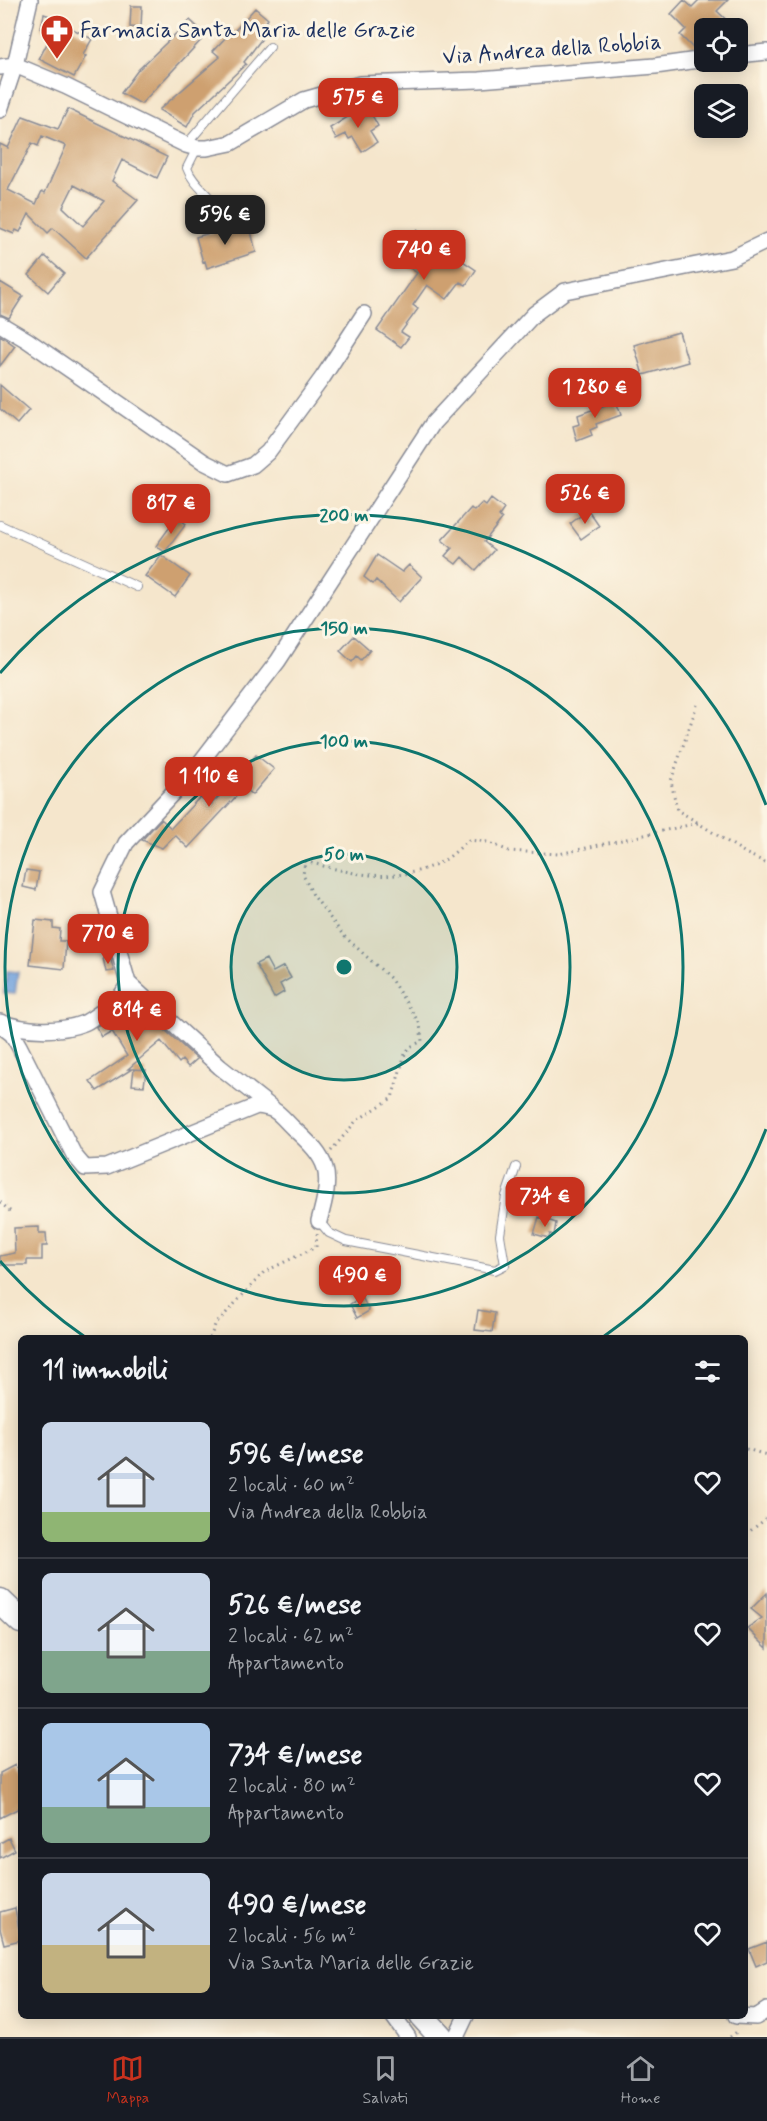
<!DOCTYPE html>
<html lang="it">
<head>
<meta charset="utf-8">
<style>
	:root { --surface:#171b24; --page:#242831; --text:#f1f3f6; --muted:#9ea1a6; --line:#363941; --accent:#c8321e }
	body { margin:0; font-family:Mynerve,sans-serif; background:var(--page); color:var(--text); height:100vh; display:flex; flex-direction:column; font-size:22px; white-space:nowrap }
	* { box-sizing:border-box; margin:0 }
	p { font-size:20px; color:var(--muted) }
	.icon { flex:none; width:33px; height:33px; fill:none; stroke:currentColor; stroke-width:2; stroke-linecap:round; stroke-linejoin:round }
	.map { position:relative; flex:1; overflow:hidden }
	.side { position:absolute; left:18px; top:1335px; width:730px; height:684px; display:flex; flex-direction:column; background:var(--surface); border-radius:9px; box-shadow:0 3px 15px #0003 }
	.side>* { flex:none }
	.tools { position:absolute; left:694px; top:18px; display:grid; gap:12px }
	.tools a { display:grid; place-items:center; width:54px; height:54px; border-radius:9px; background:var(--surface); box-shadow:0 3px 15px #0003; font-size:30px }
	.price { position:absolute; translate:-50% -51px; padding:0 14px; border-radius:12px; background:var(--accent); color:#fff; font-size:20px; line-height:39px; filter:drop-shadow(0 2px 3px #0008) }
	.price::after { content:''; position:absolute; left:50%; top:36px; width:18px; height:14px; margin-left:-9px; background:inherit; clip-path:polygon(0 0,100% 0,50% 100%) }
	.price.selected { background:#222; color:#fff }
	ul { padding:0; list-style:none }
	li { display:flex; align-items:center; gap:18px; height:150px; padding:0 24px }
	li+li { border-top:2px solid var(--line) }
	li span { display:grid; place-items:center; flex:none; width:168px; height:120px; border-radius:9px; color:#555 }
	li>.icon { margin-inline-start:auto }
	span .icon { width:72px; height:72px; fill:#fffc; stroke-width:1 }
	li b { font-size:26px }
	h2 { display:flex; justify-content:space-between; align-items:center; height:72px; padding:0 24px; font-size:26px }
	.dock { display:flex; justify-content:space-around; align-items:center; height:84px; border-top:2px solid var(--line); background:var(--surface); font-size:16px; color:var(--muted) }
	.dock a { display:grid; justify-items:center; gap:3px }
	.dock .selected { color:var(--accent) }
	.map>svg:first-child { display:block }
</style>
</head>
<body>
<div class="map">
<svg width="767" height="2037" viewBox="0 0 767 2037">
	<rect width="100%" height="100%" fill="#fcf5e5"/>
	<filter id="ink" filterUnits="userSpaceOnUse"><feTurbulence type="fractalNoise" baseFrequency=".0167" numOctaves="2"/><feDisplacementMap in="SourceGraphic" scale="12" xChannelSelector="R" yChannelSelector="G"/><feConvolveMatrix kernelMatrix="1 2 1 2 8 2 1 2 1" color-interpolation-filters="sRGB"/></filter>
	<filter id="wash" filterUnits="userSpaceOnUse"><feTurbulence type="fractalNoise" baseFrequency=".008" numOctaves="4" result="noise"/><feDisplacementMap in="SourceGraphic" scale="24" xChannelSelector="R" yChannelSelector="G"/><feGaussianBlur stdDeviation="1.35" result="paint"/><feColorMatrix in="noise" values="0 0 0 0 0 0 0 0 0 0 0 0 0 0 0 0 0 1.4 0 .05"/><feComposite in="paint" operator="in"/></filter>
	<g filter="url(#wash)">
		<rect width="100%" height="100%" fill="#f5e6cc"/>
		<path fill="#73a3dd" stroke="#47699e" stroke-width="1.5" d="M7,971L18,972L15,994L4,993Z"/>
		<g id="blocks">
			<path fill="#cea06f" fill-rule="evenodd" d="M684,0L692,7L699,0H728L717,11L735,28H705V38L694,49L680,35L686,29L671,14Z
				M131,6H142L141,28L130,27Z
				M255,8L268,19L265,23L270,28L244,62L246,64L195,112L187,127L159,110L220,57L213,51L227,36L229,37Z
				M44,14L56,18V20L92,39L83,55L86,56L74,77L39,59L52,34L41,29Z
				M190,20L206,35L141,104L121,93L138,70Z
				M368,108L378,126L370,131L377,142L362,152L353,137L349,139L346,134L336,139L330,128L354,113L356,116Z
				M68,109L167,157L157,178L122,160L112,181L138,200L86,258L53,228L48,233L29,214L20,232L16,230L14,234L0,228V144L8,148L23,116L58,129ZM42,136L66,146L45,193L42,191L36,204L8,190L32,143L38,146ZM74,185L104,201L83,226L63,207Z
				M250,227L256,252L207,268L205,261L203,262L196,237L226,228L227,233Z
				M417,230L476,270L466,285L460,282L447,299L427,285L413,305L418,309L401,332L409,337L401,347L377,330L417,273L397,259Z
				M45,256L64,273L48,292L29,275Z
				M0,282L23,296L9,318L0,314Z
				M679,332L688,362L643,375L634,345Z
				M0,335L15,346L0,366Z
				M0,385L29,410L17,424L0,409Z
				M616,401L621,415L596,424L597,427L590,430L592,435L577,441L573,426L580,424L578,415Z
				M491,499L504,509L499,516L502,519L484,542L494,550L476,570L462,557L456,564L445,556L452,548L442,540L471,508L474,511L482,503L486,506Z
				M588,510L599,526L581,539L570,524Z
				M177,517L186,524L165,552L156,546Z
				M161,555L190,576L175,597L145,576Z
				M377,555L402,572L409,565L422,577L399,602L376,580L373,584L364,577Z
				M354,636L370,650L361,660L357,656L352,662L340,651Z
				M256,755L274,769L252,795L244,788L188,848L175,835L162,848L142,840L161,819L171,828L200,797L210,805L232,784Z
				M26,870L39,872L36,890L23,887Z
				M35,920L53,922V928L60,929L59,941H66L64,969L30,965Z
				M110,957L114,971L106,972L103,958Z
				M266,959L273,972L284,966L291,978L280,984L284,992L274,998L256,964Z
				M135,1003L197,1059L188,1067L182,1060L179,1063L161,1041L128,1069H132L97,1091L90,1081L127,1056L112,1031L102,1037L96,1027L118,1013L120,1016Z
				M134,1069L146,1070L144,1086L132,1085Z
				M539,1217L556,1223L554,1235L550,1234L549,1238L534,1234Z
				M39,1227V1233H46L47,1246H42V1260H27V1265H0V1256L15,1253L14,1228Z
				M362,1297L369,1311L357,1318L350,1304Z
				M478,1310L495,1313L492,1332L475,1330Z
				M767,1593V1648L747,1628L762,1618L751,1609Z
				M15,1765L21,1778V1807L0,1818V1773Z
				M9,1838L15,1850L0,1858V1843Z
				M15,1908L21,1940L4,1944L0,1929V1912Z
				M767,1942V1961L756,1966L749,1949Z"/>
		</g>
	</g>
	<g filter="url(#ink)">
		<use href="#blocks" fill-opacity="0" stroke="#888a95" stroke-width="1.5"/>
		<g fill="none" stroke-linecap="round" stroke-linejoin="round">
			<g stroke="#888a95" stroke-width="10">
				<path id="service" d="M186,145L270,47
					M197,148L187,168C193,186 214,197 223,216
					M0,525L137,587
					M319,1221L329,1233L346,1241L495,1270L505,1265L500,1235L506,1196L516,1167"/>
			</g>
			<g stroke="#888a95" stroke-width="18">
				<path id="minor" d="M738,55L767,52
					M15,65L65,86L186,145L197,148H207L231,143L304,100L360,84L479,80L655,66L705,59
					M0,67L15,65
					M0,110L15,65L30,0
					M0,324L27,340L204,462L228,474L253,465L268,452L323,377L364,314
					M0,1022C24,1031 59,1033 84,1023C89,1021 95,1016 100,1013C113,1005 122,998 128,983
					M0,1025L12,1034L19,1046L74,1155L85,1168L107,1167L257,1106C277,1108 278,1113 292,1127C330,1161 333,1171 319,1221
					M272,1108L220,1067L128,983L102,892L126,843L196,768L278,661L433,423L534,314L565,291L732,258L767,241
					M393,2016L408,2037
					M736,2016L756,2017L767,2010
					M456,2037L466,2016"/>
			</g>
			<g stroke="#888a95" stroke-width="27">
				<path id="primary" d="M0,1601L21,1621
					M422,2016L441,2037"/>
			</g>
			<path stroke="#888a95" stroke-width="3" stroke-dasharray="1.5 4.5" stroke-linecap="butt" d="M697,822L677,810L671,781L698,702
				M331,1151L356,1121L392,1098L405,1054L410,1047L422,1041L420,1024L390,978L343,935L313,895L303,875L305,861C352,874 392,885 439,863C450,858 460,847 469,840L488,842L509,851L559,854L698,823L747,854L767,863
				M0,1202L11,1212
				M210,1338L215,1325L264,1272L316,1247L317,1234
				M746,1449L767,1455
				M746,1534L767,1518
				M730,2037L738,2031"/>
			<use href="#service" stroke="#fff" stroke-width="8"/>
			<use href="#minor" stroke="#fff" stroke-width="15"/>
			<use href="#primary" stroke="#fff" stroke-width="24"/>
		</g>
	</g>
	<circle cx="344" cy="967" r="113" fill="#0f766e" fill-opacity=".12"/>
	<g fill="none" stroke="#0f766e" stroke-width="3">
		<circle cx="344" cy="967" r="113"/>
		<circle cx="344" cy="967" r="226"/>
		<circle cx="344" cy="967" r="339"/>
		<path d="M766 1129A452 452 0 0 1 603 1337M85 1337A452 452 0 0 1 0 1261M0 673A452 452 0 0 1 766 805"/>
	</g>
	<defs>
		<g id="pharmacy-pin" transform="scale(1.725)"><path d="M0 17L-7.5 6A9.5 9.5 0 1 1 7.5 6Z" fill="#c8321e" stroke="#fcf5e5"/><path d="M-2-6h4v4h4v4h-4v4h-4v-4h-4v-4h4Z" fill="#fff"/></g>
	</defs>
	<g fill-rule="evenodd">
		<use href="#pharmacy-pin" x="57" y="31"/>
	</g>
	<g text-anchor="middle" dominant-baseline="central" stroke-width="6" stroke-linejoin="round" paint-order="stroke">
		<g font-size="22" fill="#1b2f5e" stroke="#fcf5e5" text-anchor="start">
			<text x="80" y="31">Farmacia Santa Maria delle Grazie</text>
		</g>
		<g font-size="22" fill="#1b2f5e" stroke="#fcf5e5">
			<text transform="translate(552 50) rotate(-4)">Via Andrea della Robbia</text>
		</g>
	</g>
	<circle cx="344" cy="967" r="9" fill="#0f766e" stroke="#fcf5e5" stroke-width="3"/>
	<g font-size="18" text-anchor="middle" font-weight="bold" fill="#0f766e" stroke="#fcf5e5" stroke-width="6" stroke-linejoin="round" paint-order="stroke">
		<text x="344" y="521">200 m</text>
		<text x="344" y="634">150 m</text>
		<text x="344" y="747">100 m</text>
		<text x="344" y="860">50 m</text>
	</g>
</svg>
<div class="tools">
<a><svg class="icon" aria-label="locate" viewBox="0 0 24 24"><circle cx="12" cy="12" r="6"/><path d="M12 2v4M12 18v4M2 12h4M18 12h4"/></svg></a>
<a><svg class="icon" aria-label="layers" viewBox="0 0 24 24"><path d="M12 4l9 5-9 5-9-5zM3 14l9 5 9-5"/></svg></a>
</div>
<b class="price" style="left:358px;top:129px">575 €</b>
<b class="price selected" style="left:225px;top:246px">596 €</b>
<b class="price" style="left:424px;top:281px">740 €</b>
<b class="price" style="left:595px;top:419px">1 280 €</b>
<b class="price" style="left:585px;top:525px">526 €</b>
<b class="price" style="left:171px;top:535px">817 €</b>
<b class="price" style="left:209px;top:808px">1 110 €</b>
<b class="price" style="left:108px;top:965px">770 €</b>
<b class="price" style="left:137px;top:1042px">814 €</b>
<b class="price" style="left:545px;top:1228px">734 €</b>
<b class="price" style="left:360px;top:1307px">490 €</b>
<section class="side">
<h2>11 immobili<svg class="icon" aria-label="filters" viewBox="0 0 24 24"><path d="M4 7h16M4 17h16"/><circle cx="9" cy="7" r="2"/><circle cx="15" cy="17" r="2"/></svg></h2>
<ul>
<li><span style="background:linear-gradient(#c9d6e8 75%,#8fb573 0)"><svg class="icon" aria-label="home" viewBox="0 0 24 24"><path d="M3 11l9-7 9 7M6 9v11h12V9"/></svg></span><div><b>596 €/mese</b><p>2 locali · 60 m²</p><p>Via Andrea della Robbia</p></div><svg class="icon" aria-label="heart" viewBox="0 0 24 24"><path d="M12 20l-8-8c-3-5 5-10 8-4 3-6 11-1 8 4z"/></svg></li>
<li><span style="background:linear-gradient(#c9d6e8 65%,#7fa58c 0)"><svg class="icon" aria-label="home" viewBox="0 0 24 24"><path d="M3 11l9-7 9 7M6 9v11h12V9"/></svg></span><div><b>526 €/mese</b><p>2 locali · 62 m²</p><p>Appartamento</p></div><svg class="icon" aria-label="heart" viewBox="0 0 24 24"><path d="M12 20l-8-8c-3-5 5-10 8-4 3-6 11-1 8 4z"/></svg></li>
<li><span style="background:linear-gradient(#a9c7e8 70%,#7fa58c 0)"><svg class="icon" aria-label="home" viewBox="0 0 24 24"><path d="M3 11l9-7 9 7M6 9v11h12V9"/></svg></span><div><b>734 €/mese</b><p>2 locali · 80 m²</p><p>Appartamento</p></div><svg class="icon" aria-label="heart" viewBox="0 0 24 24"><path d="M12 20l-8-8c-3-5 5-10 8-4 3-6 11-1 8 4z"/></svg></li>
<li><span style="background:linear-gradient(#c9d6e8 60%,#c2b280 0)"><svg class="icon" aria-label="home" viewBox="0 0 24 24"><path d="M3 11l9-7 9 7M6 9v11h12V9"/></svg></span><div><b>490 €/mese</b><p>2 locali · 56 m²</p><p>Via Santa Maria delle Grazie</p></div><svg class="icon" aria-label="heart" viewBox="0 0 24 24"><path d="M12 20l-8-8c-3-5 5-10 8-4 3-6 11-1 8 4z"/></svg></li>
</ul>
</section>
</div>
<nav class="dock">
<a class="selected"><svg class="icon" aria-label="map" viewBox="0 0 24 24"><path d="M3 6l6-2 6 2 6-2v14l-6 2-6-2-6 2zM9 4v14M15 6v14"/></svg>Mappa</a>
<a><svg class="icon" aria-label="saved" viewBox="0 0 24 24"><path d="M7 4h10v16l-5-4-5 4z"/></svg>Salvati</a>
<a><svg class="icon" aria-label="home" viewBox="0 0 24 24"><path d="M3 11l9-7 9 7M6 9v11h12V9"/></svg>Home</a>
</nav>
</body>
</html>
